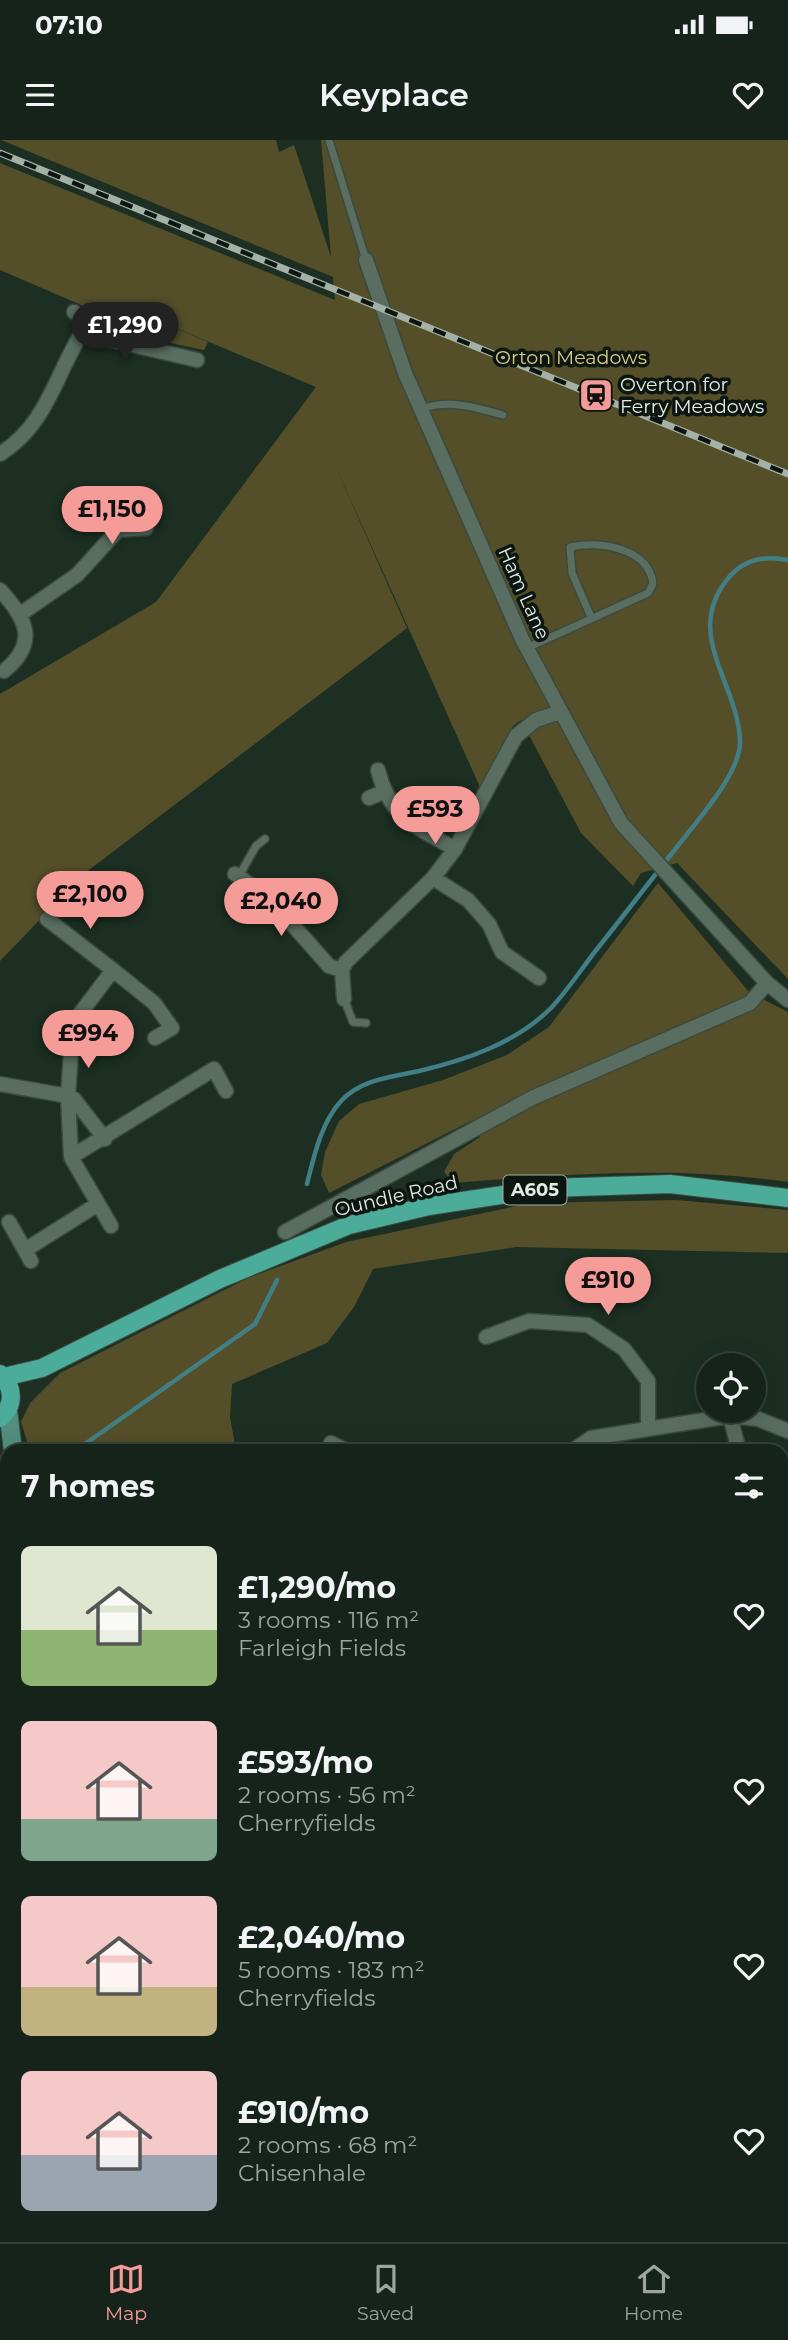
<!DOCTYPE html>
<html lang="en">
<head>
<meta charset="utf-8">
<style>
	:root { --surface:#15231a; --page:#222f27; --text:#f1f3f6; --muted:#9da4a2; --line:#344039; --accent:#f59b98 }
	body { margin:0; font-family:Montserrat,sans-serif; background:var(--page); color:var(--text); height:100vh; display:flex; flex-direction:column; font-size:26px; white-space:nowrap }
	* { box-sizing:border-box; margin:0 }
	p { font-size:23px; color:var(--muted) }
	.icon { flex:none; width:38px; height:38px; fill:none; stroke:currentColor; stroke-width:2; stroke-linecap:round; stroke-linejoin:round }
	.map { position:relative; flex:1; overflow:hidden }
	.panel { position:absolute; left:0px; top:1304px; width:789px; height:800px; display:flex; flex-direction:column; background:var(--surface); border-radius:21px 21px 0 0; box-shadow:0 7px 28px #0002,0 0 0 2px var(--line) }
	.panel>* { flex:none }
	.controls { position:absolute; left:696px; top:1213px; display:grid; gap:14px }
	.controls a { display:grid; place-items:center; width:70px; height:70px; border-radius:50%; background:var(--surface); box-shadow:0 7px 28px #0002,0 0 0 2px var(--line); font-size:35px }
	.price { position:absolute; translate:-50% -60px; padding:0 16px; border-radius:24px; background:var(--accent); color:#111; font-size:23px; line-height:46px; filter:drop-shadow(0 2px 4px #0008) }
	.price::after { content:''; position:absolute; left:50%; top:42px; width:21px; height:16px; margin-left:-10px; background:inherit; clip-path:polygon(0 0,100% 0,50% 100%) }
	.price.selected { background:#222; color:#fff }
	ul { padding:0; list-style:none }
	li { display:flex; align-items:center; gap:21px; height:175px; padding:0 21px }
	li span { display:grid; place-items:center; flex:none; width:196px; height:140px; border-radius:10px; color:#555 }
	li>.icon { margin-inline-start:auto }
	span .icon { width:84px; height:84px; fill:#fffc; stroke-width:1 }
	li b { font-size:30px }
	h2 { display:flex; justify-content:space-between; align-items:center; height:84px; padding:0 21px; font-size:30px }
	.status { display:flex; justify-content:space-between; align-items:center; height:49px; padding:0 35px; background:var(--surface); direction:ltr }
	.status svg { height:19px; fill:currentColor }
	header { display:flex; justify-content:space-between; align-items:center; height:91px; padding:0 21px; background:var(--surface); font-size:32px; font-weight:600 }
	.menu { display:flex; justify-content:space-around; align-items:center; height:98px; border-top:2px solid var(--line); background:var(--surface); font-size:19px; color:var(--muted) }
	.menu a { display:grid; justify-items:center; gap:4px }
	.menu .selected { color:var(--accent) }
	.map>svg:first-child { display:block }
</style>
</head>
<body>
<div class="status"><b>07:10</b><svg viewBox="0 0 49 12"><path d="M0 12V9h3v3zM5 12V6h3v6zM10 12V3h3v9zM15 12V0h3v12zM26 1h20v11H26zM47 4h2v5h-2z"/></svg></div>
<header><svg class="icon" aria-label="menu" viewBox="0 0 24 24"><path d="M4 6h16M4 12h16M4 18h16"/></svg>Keyplace<svg class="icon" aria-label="heart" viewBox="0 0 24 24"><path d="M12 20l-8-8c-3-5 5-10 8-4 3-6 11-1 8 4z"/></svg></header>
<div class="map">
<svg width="788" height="2102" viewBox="0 0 788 2102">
	<rect width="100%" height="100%" fill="#1c2f22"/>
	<path fill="#544f29" d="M1,0H276L279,12L294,5L331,117L321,0H788V839L677,723L641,733L633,746L581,693L521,580L513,586L480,647L334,323L407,488L85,733L0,821V554L156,462L316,247L143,174L208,202L204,210L136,196L79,164L0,130V23L335,160L333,137Z
		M658,743L749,852L788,872V1042C676,1026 565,1034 453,1043L444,1032L454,1014L480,997L471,981L329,1053L321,1035L325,1012L339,981L359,964L443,940L507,915L549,887Z
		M676,1060L788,1070V1113L516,1107L373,1129L354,1167L327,1203L232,1244L230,1277L236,1311H30L21,1282L30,1263L60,1233L248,1138L346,1102L531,1063Z
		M782,1456L788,1458V1633L782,1632Z"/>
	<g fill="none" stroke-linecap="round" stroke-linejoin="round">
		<path stroke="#427e86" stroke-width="4.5" d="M307,1044C314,1016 321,983 341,961C361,939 392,937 419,931C466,920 516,903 551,868C568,850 582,828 597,809C629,769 660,728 692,688C708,668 741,628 740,601C738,542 681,492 730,436C746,418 766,416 788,420
			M75,1311L255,1184L277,1140
			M0,1349L7,1346"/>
		<g stroke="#3a4a3f" stroke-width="10">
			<path id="lane" d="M329,0L366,120
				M421,269C450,259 474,267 503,275
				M527,508L648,453L653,444C649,408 599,400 570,407L572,433L591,477
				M239,736L256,706L265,699
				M344,859L353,882L366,883
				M0,1996L7,1995"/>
		</g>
		<g stroke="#3a4a3f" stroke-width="17">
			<path id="street" d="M366,120L405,233L522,499L621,683L767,843L788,860
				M74,172L111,200L197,220
				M0,314C50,283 56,229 88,183
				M107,371L118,390L146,388
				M0,450C25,477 40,502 4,531
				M22,473L77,435L118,390
				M378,630C389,677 417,687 455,709
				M369,658L383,652
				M235,734L269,758L329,826L342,830
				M433,738L468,760L489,784L502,812L539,838
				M247,767L260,750
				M47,779L113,830
				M344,859L342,830L346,822L433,738L455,709L516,596L536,580L560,572
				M0,944L68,956L73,883L113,830L154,863L172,888L155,898
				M68,956L71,1017
				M68,956L74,959L105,999
				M9,1082L31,1121
				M111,1086L71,1017L214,929L226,951
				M285,1092L532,958L750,863L767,843
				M25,1110L98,1064
				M486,1197L529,1181L588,1185L624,1209L648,1241V1287
				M730,1276L737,1303L735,1311
				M331,1303L347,1311
				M572,1311L591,1298L730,1276L758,1279L788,1291
				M0,1537L7,1538
				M0,1651H7
				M782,1880L788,1868
				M0,1890L7,1889
				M209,2096L211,2102
				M680,2096L695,2102
				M79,2102L84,2096
				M425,2102L434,2096
				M631,2102L635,2096"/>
		</g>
		<g stroke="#3a4a3f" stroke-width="20">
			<path id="secondary" d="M8,1270L13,1311
				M382,2096L385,2102"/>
		</g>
		<g stroke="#3a4a3f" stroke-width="20">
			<path id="primary" d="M0,1234C14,1247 15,1265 0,1278
				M4,1237L42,1228L220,1139L349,1085L429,1066L548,1048L670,1044L788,1058"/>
		</g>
		<use href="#lane" stroke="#596e60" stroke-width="7"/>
		<use href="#street" stroke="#596e60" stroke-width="14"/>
		<use href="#secondary" stroke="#528d7d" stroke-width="18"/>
		<use href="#primary" stroke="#4cac9a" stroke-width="18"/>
		<g stroke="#a3b1a7" stroke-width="7">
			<path id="rail" d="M0,13L788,334"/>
		</g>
		<use href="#rail" stroke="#0c150f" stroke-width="4.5" stroke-dasharray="13" stroke-linecap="butt"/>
	</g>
	<defs>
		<g id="station-square" transform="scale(1.75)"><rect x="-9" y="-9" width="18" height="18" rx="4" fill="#f59b98" stroke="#0c150f"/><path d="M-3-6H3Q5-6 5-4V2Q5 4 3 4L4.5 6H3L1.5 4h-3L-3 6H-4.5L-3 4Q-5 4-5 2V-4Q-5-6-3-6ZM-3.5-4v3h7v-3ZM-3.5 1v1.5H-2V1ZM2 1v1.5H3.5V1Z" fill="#111"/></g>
	</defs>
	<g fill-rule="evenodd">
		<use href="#station-square" x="596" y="255"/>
	</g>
	<g text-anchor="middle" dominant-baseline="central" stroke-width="7" stroke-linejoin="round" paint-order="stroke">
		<rect fill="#0c150f" stroke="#a2aca5" stroke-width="2" x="503.5" y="1035.5" width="63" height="29" rx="5"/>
		<g font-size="18" font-weight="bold" fill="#e2ede5">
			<text x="535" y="1050">A605</text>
		</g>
		<g font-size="19" fill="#d6cc84" stroke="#0c150f">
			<text x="571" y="217">Orton Meadows</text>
		</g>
		<g font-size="19" fill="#e2ede5" stroke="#0c150f" text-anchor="start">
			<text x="620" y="244">Overton for<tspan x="620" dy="22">Ferry Meadows</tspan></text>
		</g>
		<g font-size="19" fill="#e2ede5" stroke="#0c150f">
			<text transform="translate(524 453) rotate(66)">Ham Lane</text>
			<text transform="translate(396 1056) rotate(-13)">Oundle Road</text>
		</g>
	</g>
</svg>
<div class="controls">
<a><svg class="icon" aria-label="locate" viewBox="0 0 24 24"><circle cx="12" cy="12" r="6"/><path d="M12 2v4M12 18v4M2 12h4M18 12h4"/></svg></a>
</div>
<b class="price selected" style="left:125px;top:222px">£1,290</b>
<b class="price" style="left:112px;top:406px">£1,150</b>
<b class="price" style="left:435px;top:706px">£593</b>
<b class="price" style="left:90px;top:791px">£2,100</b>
<b class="price" style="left:281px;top:798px">£2,040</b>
<b class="price" style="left:88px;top:930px">£994</b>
<b class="price" style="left:608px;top:1177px">£910</b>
<section class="panel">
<h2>7 homes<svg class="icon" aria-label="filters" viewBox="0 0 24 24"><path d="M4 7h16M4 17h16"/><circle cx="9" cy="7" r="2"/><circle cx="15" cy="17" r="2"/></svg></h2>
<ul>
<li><span style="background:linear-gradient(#dfe7d0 60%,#8fb573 0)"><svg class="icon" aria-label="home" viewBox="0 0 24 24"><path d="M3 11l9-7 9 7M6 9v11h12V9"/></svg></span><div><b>£1,290/mo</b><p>3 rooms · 116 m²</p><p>Farleigh Fields</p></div><svg class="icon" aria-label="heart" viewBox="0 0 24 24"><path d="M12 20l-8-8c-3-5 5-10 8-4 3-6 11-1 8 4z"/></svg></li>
<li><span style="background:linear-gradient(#f6c9c9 70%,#7fa58c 0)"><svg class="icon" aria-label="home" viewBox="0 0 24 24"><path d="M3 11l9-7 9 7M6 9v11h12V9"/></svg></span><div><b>£593/mo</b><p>2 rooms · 56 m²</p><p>Cherryfields</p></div><svg class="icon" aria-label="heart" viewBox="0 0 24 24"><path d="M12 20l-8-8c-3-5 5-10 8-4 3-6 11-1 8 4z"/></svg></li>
<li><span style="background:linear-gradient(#f6c9c9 65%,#c2b280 0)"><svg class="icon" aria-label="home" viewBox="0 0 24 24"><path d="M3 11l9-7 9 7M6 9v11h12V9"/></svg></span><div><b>£2,040/mo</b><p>5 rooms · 183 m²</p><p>Cherryfields</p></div><svg class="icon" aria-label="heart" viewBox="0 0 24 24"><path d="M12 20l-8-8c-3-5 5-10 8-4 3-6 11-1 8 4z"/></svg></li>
<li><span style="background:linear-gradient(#f6c9c9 60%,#9aa5b1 0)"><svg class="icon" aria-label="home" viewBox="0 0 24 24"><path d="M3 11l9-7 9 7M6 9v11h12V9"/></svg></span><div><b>£910/mo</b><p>2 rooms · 68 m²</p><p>Chisenhale</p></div><svg class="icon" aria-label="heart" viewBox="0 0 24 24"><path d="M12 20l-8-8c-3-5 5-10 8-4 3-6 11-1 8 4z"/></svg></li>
</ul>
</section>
</div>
<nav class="menu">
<a class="selected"><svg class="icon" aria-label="map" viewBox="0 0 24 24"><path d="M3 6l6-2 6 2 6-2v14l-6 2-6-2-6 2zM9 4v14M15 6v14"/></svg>Map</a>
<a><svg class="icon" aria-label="saved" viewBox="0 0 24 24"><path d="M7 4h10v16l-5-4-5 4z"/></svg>Saved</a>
<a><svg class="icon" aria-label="home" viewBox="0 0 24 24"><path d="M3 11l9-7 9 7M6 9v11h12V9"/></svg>Home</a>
</nav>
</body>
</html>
